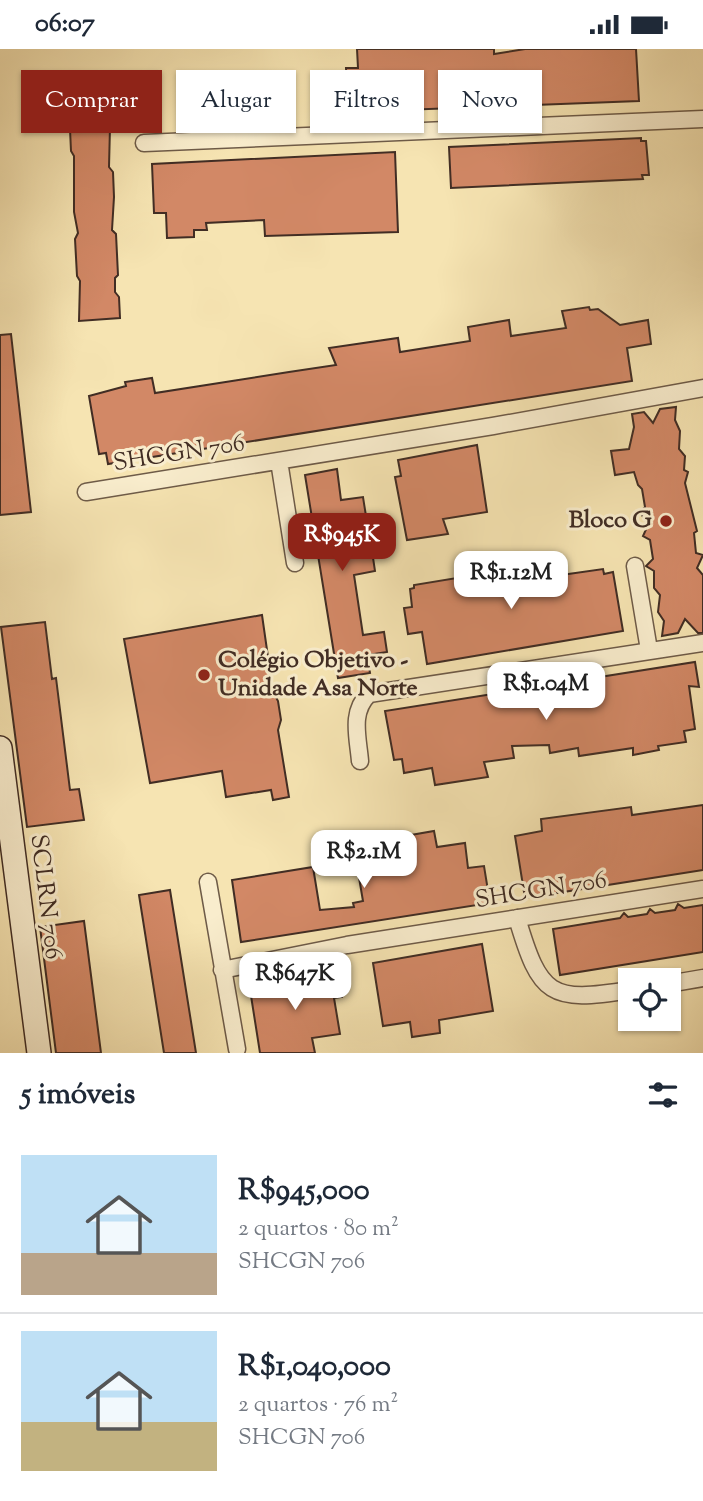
<!DOCTYPE html>
<html lang="pt">
<head>
<meta charset="utf-8">
<style>
	:root { --surface:#fff; --page:#f2f2f3; --text:#1f2937; --muted:#747a83; --line:#e0e1e3; --accent:#8f2418 }
	body { margin:0; font-family:"Sorts Mill Goudy",serif; background:var(--page); color:var(--text); height:100vh; display:flex; flex-direction:column; font-size:26px; white-space:nowrap }
	* { box-sizing:border-box; margin:0 }
	p { font-size:23px; color:var(--muted) }
	.icon { flex:none; width:38px; height:38px; fill:none; stroke:currentColor; stroke-width:2; stroke-linecap:round; stroke-linejoin:round }
	.map { position:relative; height:1004px; overflow:hidden }
	.sheet { display:flex; flex-direction:column; background:var(--surface); flex:1 }
	.sheet>* { flex:none }
	.guide { position:absolute; left:21px; top:21px; width:662px; height:63px; display:flex; gap:14px }
	.controls { position:absolute; left:618px; top:919px; display:grid; gap:14px }
	.controls a { display:grid; place-items:center; width:63px; height:63px; border-radius:0px; background:var(--surface); box-shadow:0 2px 5px #0004; font-size:35px }
	.price { position:absolute; translate:-50% -60px; padding:0 16px; border-radius:14px; background:#fff; color:#222; font-size:23px; line-height:46px; filter:drop-shadow(0 2px 4px #0008) }
	.price::after { content:''; position:absolute; left:50%; top:42px; width:21px; height:16px; margin-left:-10px; background:inherit; clip-path:polygon(0 0,100% 0,50% 100%) }
	.price.selected { background:var(--accent); color:#fff }
	ul { padding:0; list-style:none }
	li { display:flex; align-items:center; gap:21px; height:175px; padding:0 21px }
	li+li { border-top:2px solid var(--line) }
	li span { display:grid; place-items:center; flex:none; width:196px; height:140px; border-radius:0px; color:#555 }
	li>.icon { margin-inline-start:auto }
	span .icon { width:84px; height:84px; fill:#fffc; stroke-width:1 }
	li b { font-size:30px }
	h2 { display:flex; justify-content:space-between; align-items:center; height:84px; padding:0 21px; font-size:30px }
	.tag { padding:0 24px; border-radius:0px; background:var(--surface); box-shadow:0 2px 5px #0004; font-size:24px; line-height:63px }
	.tag.selected { background:var(--accent); color:#fff }
	.status { display:flex; justify-content:space-between; align-items:center; height:49px; padding:0 35px; background:var(--surface); direction:ltr }
	.status svg { height:19px; fill:currentColor }
	.map>svg:first-child { display:block }
</style>
</head>
<body>
<div class="status"><b>06:07</b><svg viewBox="0 0 49 12"><path d="M0 12V9h3v3zM5 12V6h3v6zM10 12V3h3v9zM15 12V0h3v12zM26 1h20v11H26zM47 4h2v5h-2z"/></svg></div>
<div class="map">
<svg width="703" height="1004" viewBox="0 0 703 1004">
	<rect width="100%" height="100%" fill="#f6e4b2"/>
	<filter id="stains"><feTurbulence type="fractalNoise" baseFrequency=".00286" numOctaves="4"/><feColorMatrix values="0 0 0 0 .2 0 0 0 0 .09 0 0 0 0 .02 0 0 0 .5 -.17"/></filter>
	<radialGradient id="worn" r=".72"><stop offset=".6" stop-color="#630" stop-opacity="0"/><stop offset="1" stop-color="#630" stop-opacity=".3"/></radialGradient>
	<path fill="#d28866" stroke="#412d24" stroke-width="2" d="M357,0H494V5L525,0H636L639,52L348,63L346,19H358Z
		M110,78L109,118L113,123L114,148L112,181L116,185L118,226L115,229V243L119,248L120,269L79,272L80,232L77,227L75,190L78,184L74,163V107L71,102L70,80Z
		M641,89V92H646L649,126H642L643,130L451,139L449,98Z
		M395,103L398,183L265,187L264,171L206,174L207,181H194V188L167,189L166,164H154L152,115Z
		M589,258L590,261L598,260L620,276L648,271L651,295L627,299L632,332L108,415L106,404L99,405L89,347L126,337L125,333L152,329L155,344L289,323L336,316L329,299L398,289L400,303L470,292L468,278L509,271L511,287L566,279L562,262Z
		M11,285L31,463L0,466V286Z
		M676,358L675,371L680,382L679,400L685,407L684,421L688,423L685,434L697,482L694,484L696,504L703,506L697,519L703,526V584H698L685,570L678,584L662,587L664,572L658,563L660,546L654,539V522L646,517L653,510L650,491L643,487L648,476L640,463L645,458L642,440L638,436L634,423L615,426L611,402L629,400L634,378L632,365L644,363L653,374L660,360Z
		M477,396L487,463L443,470L448,485L407,491L395,428L401,427L398,411Z
		M337,420L341,451L363,448L366,467L345,471L350,506L372,502L375,522L354,526L363,586L384,583L387,603L367,606L370,624L338,629L305,426Z
		M548,514L547,528L603,520L604,525L613,523L623,582L427,615L422,583L408,585L404,559L412,558L410,540L414,539V536Z
		M262,566L273,643L278,652L281,671L278,681L289,748L273,751L271,741L226,748L222,722L150,734L124,590Z
		M45,573L52,630L56,629L70,741L79,740L84,771L27,778L1,578Z
		M695,613L699,638L689,637L695,680L684,682L686,693L658,697L659,701L633,706V699L579,707L578,699L550,704L549,696L512,697L514,709L484,713L488,728L435,736L432,719L404,724L402,710L394,711L385,662Z
		M703,756V821L525,849L515,787L542,782L541,770L631,758L632,766Z
		M434,782L437,798L465,794L468,819L484,817L490,854L241,893L232,831L313,818L320,861L354,858L353,854L363,852L356,811L386,806L382,791Z
		M170,841L178,891L196,1004H164L139,846Z
		M678,855L684,859L703,856V903L560,926L553,880L620,869L624,864L628,868L647,865L650,860L655,864L675,861Z
		M84,872L101,1004H56L40,878Z
		M482,895L493,962L439,971L440,984L412,988L410,973L383,977L373,914Z
		M329,921L330,928L339,927L342,948L334,949L340,985L312,989L315,1004H260L249,934Z"/>
	<g fill="none" stroke-linecap="round" stroke-linejoin="round">
		<g stroke="#6e5b48" stroke-width="19">
			<path id="street" d="M144,94L703,70
				M279,412L295,514
				M86,443L493,377L703,339
				M635,517L649,601
				M360,712C358,688 350,663 369,645L703,594
				M208,833L237,1000
				M517,869C540,947 550,954 630,941
				M222,921L347,896L703,840
				M668,935L703,929"/>
		</g>
		<g stroke="#412d24" stroke-width="26">
			<path id="secondary" d="M0,699L39,1004"/>
		</g>
		<use href="#street" stroke="#f9edcd" stroke-width="16"/>
		<use href="#secondary" stroke="#f9edcd" stroke-width="23"/>
	</g>
	<g fill="#8f2418" stroke="#f9edcd" stroke-width="2.5">
		<circle cx="666" cy="472" r="7"/>
		<circle cx="204" cy="626" r="7"/>
	</g>
	<g text-anchor="middle" dominant-baseline="central" stroke-width="6" stroke-linejoin="round" paint-order="stroke">
		<g font-size="24" fill="#412d24" stroke="#f9edcd">
			<text transform="translate(179 405) rotate(-9)">SHCGN 706</text>
			<text transform="translate(541 842) rotate(-9)">SHCGN 706</text>
			<text transform="translate(45 848) rotate(83)">SCLRN 706</text>
		</g>
		<g font-size="24" font-weight="bold" fill="#412d24" stroke="#f9edcd" text-anchor="end">
			<text x="652" y="472">Bloco G</text>
			<text x="218" y="612" text-anchor="start">Colégio Objetivo -<tspan x="218" dy="28">Unidade Asa Norte</tspan></text>
		</g>
	</g>
	<rect width="100%" height="100%" filter="url(#stains)"/>
	<rect width="100%" height="100%" fill="url(#worn)"/>
</svg>
<div class="controls">
<a><svg class="icon" aria-label="locate" viewBox="0 0 24 24"><circle cx="12" cy="12" r="6"/><path d="M12 2v4M12 18v4M2 12h4M18 12h4"/></svg></a>
</div>
<b class="price selected" style="left:342px;top:524px">R$945K</b>
<b class="price" style="left:511px;top:562px">R$1.12M</b>
<b class="price" style="left:546px;top:673px">R$1.04M</b>
<b class="price" style="left:364px;top:841px">R$2.1M</b>
<b class="price" style="left:295px;top:963px">R$647K</b>
<div class="guide">
<a class="tag selected">Comprar</a>
<a class="tag">Alugar</a>
<a class="tag">Filtros</a>
<a class="tag">Novo</a>
</div>
</div>
<section class="sheet">
<h2>5 imóveis<svg class="icon" aria-label="filters" viewBox="0 0 24 24"><path d="M4 7h16M4 17h16"/><circle cx="9" cy="7" r="2"/><circle cx="15" cy="17" r="2"/></svg></h2>
<ul>
<li><span style="background:linear-gradient(#bfe0f5 70%,#b9a48a 0)"><svg class="icon" aria-label="home" viewBox="0 0 24 24"><path d="M3 11l9-7 9 7M6 9v11h12V9"/></svg></span><div><b>R$945,000</b><p>2 quartos · 80 m²</p><p>SHCGN 706</p></div></li>
<li><span style="background:linear-gradient(#bfe0f5 65%,#c2b280 0)"><svg class="icon" aria-label="home" viewBox="0 0 24 24"><path d="M3 11l9-7 9 7M6 9v11h12V9"/></svg></span><div><b>R$1,040,000</b><p>2 quartos · 76 m²</p><p>SHCGN 706</p></div></li>
</ul>
</section>
</body>
</html>
